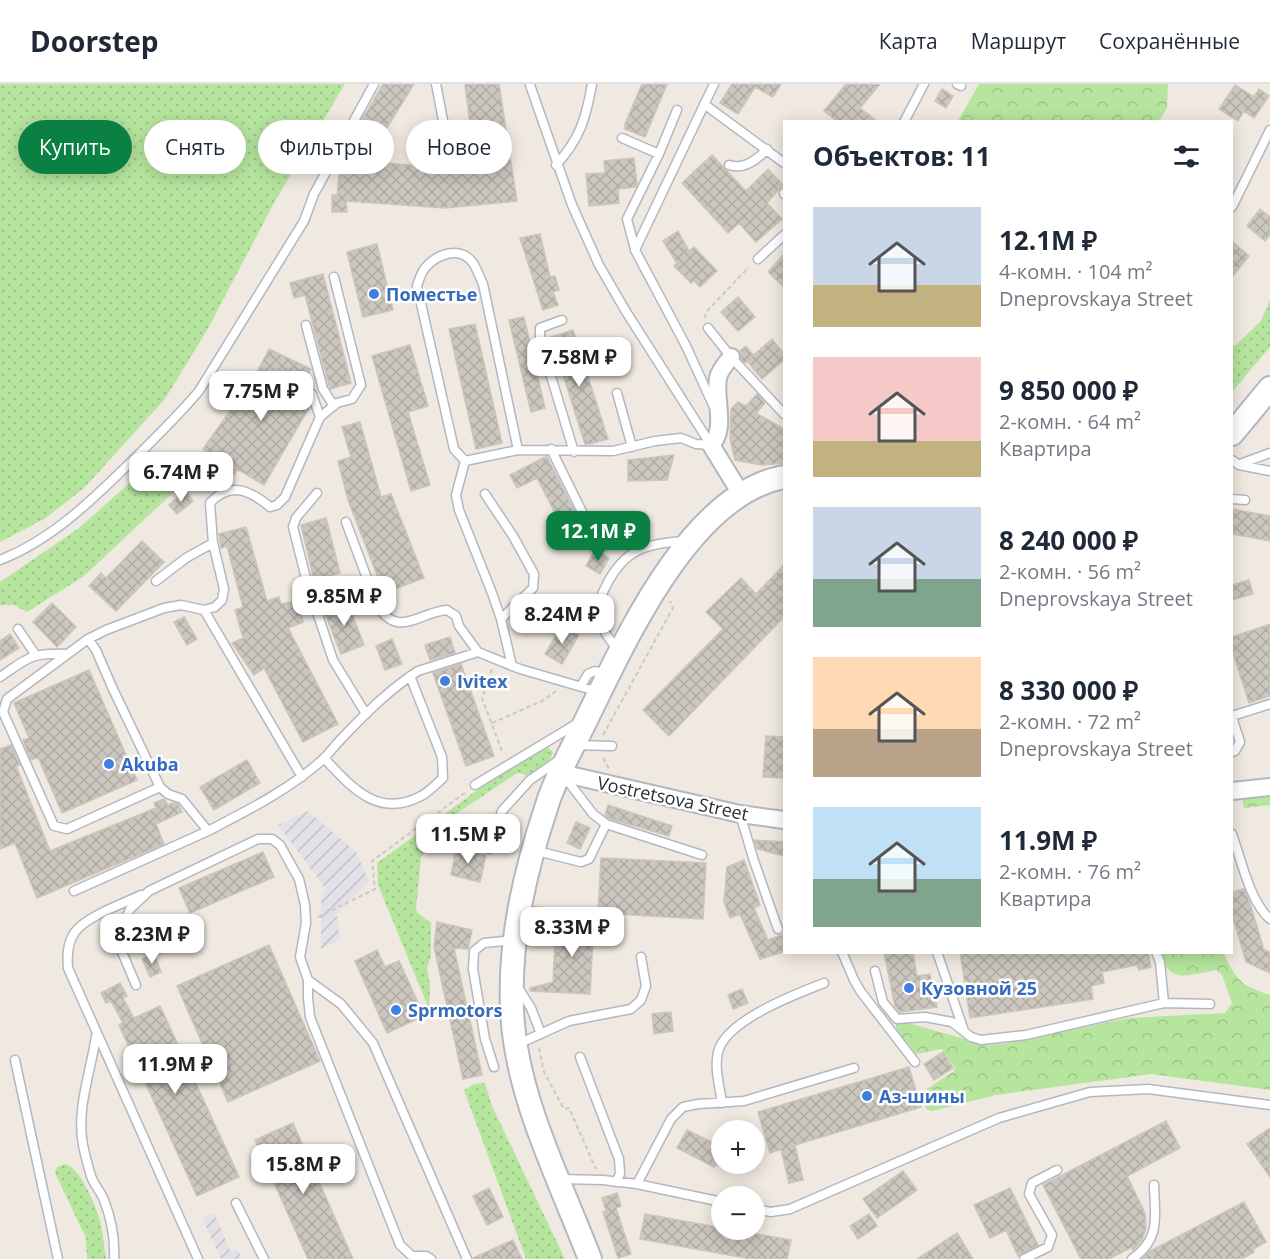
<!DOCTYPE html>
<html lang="ru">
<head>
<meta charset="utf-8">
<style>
	:root { --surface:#fff; --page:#f2f2f3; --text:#1f2937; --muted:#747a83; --line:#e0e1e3; --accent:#0b8043 }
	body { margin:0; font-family:"Open Sans",sans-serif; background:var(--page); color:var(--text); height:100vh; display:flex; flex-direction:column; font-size:22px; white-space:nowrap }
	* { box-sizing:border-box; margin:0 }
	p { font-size:20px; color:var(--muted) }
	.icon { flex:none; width:33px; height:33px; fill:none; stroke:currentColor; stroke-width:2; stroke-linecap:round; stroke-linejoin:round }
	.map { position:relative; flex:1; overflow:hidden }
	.details { position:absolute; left:783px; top:36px; width:450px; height:834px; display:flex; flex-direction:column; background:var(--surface); border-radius:0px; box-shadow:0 3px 15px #0003 }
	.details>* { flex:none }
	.hud { position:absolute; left:18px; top:36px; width:570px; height:54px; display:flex; gap:12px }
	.controls { position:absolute; left:711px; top:1036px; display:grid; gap:12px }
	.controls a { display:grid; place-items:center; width:54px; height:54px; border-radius:50%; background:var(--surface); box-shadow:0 3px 15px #0003; font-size:30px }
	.price { position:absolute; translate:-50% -51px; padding:0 14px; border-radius:12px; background:#fff; color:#222; font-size:20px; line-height:39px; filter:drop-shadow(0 2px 3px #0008) }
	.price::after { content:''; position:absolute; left:50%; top:36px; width:18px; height:14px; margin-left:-9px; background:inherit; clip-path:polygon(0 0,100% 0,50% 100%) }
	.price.selected { background:var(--accent); color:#fff }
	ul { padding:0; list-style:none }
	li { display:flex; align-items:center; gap:18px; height:150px; padding:0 30px }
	li span { display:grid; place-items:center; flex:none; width:168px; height:120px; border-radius:0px; color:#555 }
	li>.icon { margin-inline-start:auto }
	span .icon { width:72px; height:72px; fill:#fffc; stroke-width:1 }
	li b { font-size:26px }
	h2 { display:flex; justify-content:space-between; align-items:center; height:72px; padding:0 30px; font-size:26px }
	.pill { padding:0 21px; border-radius:27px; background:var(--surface); box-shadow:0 3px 15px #0003; font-size:21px; line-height:54px }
	.pill.selected { background:var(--accent); color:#fff }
	header { display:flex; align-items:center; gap:36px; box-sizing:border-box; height:84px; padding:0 30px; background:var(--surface); border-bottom:2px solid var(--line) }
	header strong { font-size:28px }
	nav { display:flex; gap:33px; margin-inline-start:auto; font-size:21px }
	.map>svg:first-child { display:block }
</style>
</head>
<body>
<header>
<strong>Doorstep</strong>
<nav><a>Карта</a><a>Маршрут</a><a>Сохранённые</a></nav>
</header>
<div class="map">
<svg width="1270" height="1175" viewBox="0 0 1270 1175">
	<defs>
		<pattern id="industrial-furrows" width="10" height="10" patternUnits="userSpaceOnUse" patternTransform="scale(1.5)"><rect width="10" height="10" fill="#e3e1e8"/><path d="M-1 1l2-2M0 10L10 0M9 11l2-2" fill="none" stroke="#c3c1c7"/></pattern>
		<pattern id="grass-dots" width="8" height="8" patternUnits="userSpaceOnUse" patternTransform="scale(1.5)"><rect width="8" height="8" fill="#b6e59e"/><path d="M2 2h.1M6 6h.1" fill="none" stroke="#9dc588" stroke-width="1.8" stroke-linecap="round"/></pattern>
		<pattern id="forest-crowns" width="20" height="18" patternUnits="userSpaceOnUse" patternTransform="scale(1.5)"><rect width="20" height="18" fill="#b6e59e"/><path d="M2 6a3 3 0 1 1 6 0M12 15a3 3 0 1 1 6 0" fill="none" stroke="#9dc588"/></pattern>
		<pattern id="building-cross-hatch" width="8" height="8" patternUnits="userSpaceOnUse" patternTransform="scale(1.5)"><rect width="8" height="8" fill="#cbc7bf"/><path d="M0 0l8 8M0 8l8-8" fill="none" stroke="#afaba4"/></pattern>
	</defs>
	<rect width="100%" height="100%" fill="#efe9e1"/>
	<path fill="url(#industrial-furrows)" d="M308,727L356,768L369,797L337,830L340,855L321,866V819L325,804L278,741Z
		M214,1129L231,1168L238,1166L242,1175H221L202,1134Z"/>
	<path fill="url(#grass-dots)" d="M0,0H345L274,119L206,248L165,315L84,404L46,434L0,458Z
		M1270,216V263L1232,308V262L1236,261L1261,237Z
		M153,383L177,399L179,403L84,492L27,528L14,521H0V498L79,444L144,386Z
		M548,663L553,668C551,677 538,693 527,692C524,691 521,689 517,689L453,732L421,773L416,825L418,829L431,839V872L427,884L430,901L429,925L378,801L377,779L501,689Z
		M485,999L492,1022L565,1175H526L464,1006L474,1000Z
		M65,1080C81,1084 95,1121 100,1136C103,1149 104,1162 106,1175H87L86,1154L55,1089L57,1083Z"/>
	<path fill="url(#forest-crowns)" d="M979,0H1168L1167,24L1159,37H958Z
		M1270,711V721L1244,724L1242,714Z
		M1162,869H1224C1236,896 1241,902 1270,911V1006L1151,990L996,1011L932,1027L927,1026L922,1016L927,1005L954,987L955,984L942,965L916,970L896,945V939L902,937L985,961L1002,960L1129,934L1225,929L1232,919L1222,891L1216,886C1191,890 1167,902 1162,869Z"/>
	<path fill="url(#building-cross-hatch)" stroke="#cbc5ba" stroke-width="1.5" d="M383,0H414L372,68L351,55Z
		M465,0H499L517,117L445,124L346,117L347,128H332V111H337L339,91L347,89V75L440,84H452L475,80Z
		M642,0H667L645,53L625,45V40Z
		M732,0H781L773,13L755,3L738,30L720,19Z
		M846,0H880L860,24L878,38H838L824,27Z
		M1235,1L1254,13L1259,5L1269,12L1254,34L1244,27L1238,37L1219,25Z
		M942,5L953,12L946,24L935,17Z
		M712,71L746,107L768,85L784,102L780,104L767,119L782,135L756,158L739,139L728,149L682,99Z
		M634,74L637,100L636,103L618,105L619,119L589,122L586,90L605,89L604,77Z
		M1260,125L1270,133V151L1265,157L1247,142Z
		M678,147L689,167L694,163L717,187L700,203L694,197L691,199L674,182L677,179L663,157Z
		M540,150L550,193L555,192L559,206L553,208L558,221L543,226L520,154Z
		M1232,157L1249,172L1232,193Z
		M377,160L393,226L363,233L347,168Z
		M784,170V203L768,188Z
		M323,190L351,299L330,305L305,211L294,214L290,199Z
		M738,213L755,233L738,247L721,228Z
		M524,233L545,324L531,328L509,236Z
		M475,240L502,359L476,365L449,245Z
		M573,246L608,355L590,360H585L551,253Z
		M772,255L784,270V276L762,295L747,277Z
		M410,261L428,322L408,328L430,401L411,407L372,272Z
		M746,262L753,271L745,279L741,275L740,267Z
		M269,265L311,285L304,298L278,285L274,286L272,291L274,296L297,309L295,313L310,322L264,401L237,385L234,390L213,378L216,373L203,365L255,292Z
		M757,310L765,319L756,329L784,345V379L762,381L735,376L730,355L731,325L738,318L746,322Z
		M360,338L381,413L391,410L424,494L384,509L348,416L338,377L351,373L342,343Z
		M674,371L667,396L628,397V376Z
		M545,373H547L582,442L566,450L537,394L517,404L510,391Z
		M186,407L193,417L177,430L169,421Z
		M1232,425L1270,432V457L1232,450Z
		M326,434L340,489L314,496L301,441Z
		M246,443L267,517L279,513L281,520L298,517L303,538L288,544L338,640L303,658L264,584L254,591L232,559L243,554L235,526L243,523L227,462L221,464L219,450Z
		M142,457L164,478L116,527L89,502L101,489L106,494Z
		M595,466L609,474L600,490L586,482Z
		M784,481V533L669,652L643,626L723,545L706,528L741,494L756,510Z
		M1249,496L1253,510L1232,516V501Z
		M345,512L364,561L341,570L325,530L337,526L334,517Z
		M52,519L76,543L57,563L33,538Z
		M184,533L197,555L187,561L174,538Z
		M1270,540V612L1249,619L1232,566V553Z
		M562,541L579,551L562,580L545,570Z
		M10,550L19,564L0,576V557Z
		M450,553L455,569L430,576L425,561Z
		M392,555L402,580L385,586L376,562Z
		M461,580L494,672L466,682L433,589Z
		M89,586L137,696L62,729L38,673L31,676L23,656L29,654L14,619Z
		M766,652L784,653V694L763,693Z
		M11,661L20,681L16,682L50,767L156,724L154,719L164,715L168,721L173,719L178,720L182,728L156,740L164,760L37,814L15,759L0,765V665Z
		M247,676L260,699L214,726L200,703Z
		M608,721L672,742L669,752L608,734L605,731Z
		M576,738L590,744L580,765L567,759Z
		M754,756L784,758V772L757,765Z
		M456,765L486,771L480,798L451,791Z
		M263,768L274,793L190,829L179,804Z
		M601,774L706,779L703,835L598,829Z
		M744,776L760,821L754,824L768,856L784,850V868L760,875L740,830L730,834L724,818L727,783Z
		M1244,805L1250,819L1264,866L1270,868V889L1246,878L1232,830V808Z
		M556,836H594L590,910L530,907V904L553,898Z
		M437,838L472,846L468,865L454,864L482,991L463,995L434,863Z
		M269,861L320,977L228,1018L177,902Z
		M377,866L385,883L399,877L424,932L387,949L355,877Z
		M884,868H913L917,892L930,890L937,923L900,928L895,923Z
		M960,868H1148L1151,883L1139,886L1137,881L1102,888L1104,899L1091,902L1093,915L970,934Z
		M154,870L161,888L150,893L142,875Z
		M120,899L127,912L123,914L134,934L160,922L239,1093L197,1112L119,941L123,939L111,917L106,919L101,909Z
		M742,905L748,919L733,925L728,911Z
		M671,928L673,947L654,950L652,930Z
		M943,968L953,984L934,996L924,980Z
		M909,983L921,1023L795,1061L803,1096L789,1099L781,1065L770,1069L758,1028Z
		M1166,1037L1180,1064L1127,1092L1145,1129L1146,1144L1142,1156L1133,1166L1132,1163L1109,1175H1081L1043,1101Z
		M293,1039L353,1175H308L255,1056Z
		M1270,1044V1093L1247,1060Z
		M687,1046L722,1063V1083L715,1080L714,1083L677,1064Z
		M903,1087L917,1106L877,1134L863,1115Z
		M489,1104L503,1133L487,1141L473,1112Z
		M1010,1104L1038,1161L1018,1172L1006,1146L990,1154L974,1121Z
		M617,1109L621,1122L616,1124L631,1170L618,1174L603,1128L606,1127L602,1114Z
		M1244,1118L1266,1158L1253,1165L1254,1168L1242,1175H1142L1150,1167Z
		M645,1130L722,1144V1146H735L791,1156L787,1175H751L640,1155Z
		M869,1130L877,1142L858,1155L850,1142Z
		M957,1149L973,1175H917Z
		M513,1156L522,1175H473V1174Z"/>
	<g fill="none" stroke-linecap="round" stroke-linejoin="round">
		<g stroke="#b4b7c1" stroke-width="11">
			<path id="lane" d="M436,0L451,78
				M957,0L961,2
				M530,1L572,121L599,181L625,226L711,361
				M704,20L784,79
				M904,38L924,0
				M622,54L659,70
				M556,81C580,55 586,34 592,0
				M729,81C744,86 757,76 767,65
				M784,109V110
				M1232,123L1270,46
				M635,165L627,135L659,70L677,26
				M758,175L784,151
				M334,193L361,301L352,315L337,319L320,333L285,413L277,421L270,423C250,406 230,397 210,419L213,459L224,505L222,516L215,523L204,526L181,521L164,524L106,546L88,555L7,615L3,628L54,742L67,745L160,703L168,710L182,715L208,747C248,726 287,707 321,677C329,670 335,661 343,653C366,629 390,605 418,587L478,568L520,585L599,608
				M562,236L540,244V256L574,368
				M306,241L323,305L334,322
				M708,244L731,273L784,330
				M278,291L312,310L320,333
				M617,309L632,363
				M714,323L686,262L635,166L714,0
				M551,365L585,434
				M518,366L483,200C480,194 477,185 473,179C460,161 437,170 425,184C421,189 419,196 417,202L454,365L465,377L518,366L613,367L655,357L681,354L696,360L711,361
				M1232,376L1239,381L1270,387
				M465,377L456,411L459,426L492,509L501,535L533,504L534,490L513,452L485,410
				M1240,380L1270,369
				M317,409L296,434L293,443L307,498L333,576L366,630
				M1232,415L1245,416
				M346,438L377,521C398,555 417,529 447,526L456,532L459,542L478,568
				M0,476C52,456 93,415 132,377C155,354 178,332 199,307L304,137L314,110L374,0
				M156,497L186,474L213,459
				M204,526L302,693
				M501,535L512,582
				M18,545L35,570
				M88,555L96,566L112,603L160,703
				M618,566C609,555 600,544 599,529C598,521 602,509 606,502C624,465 647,459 686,457
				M0,593C28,574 31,568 67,570
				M581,602L588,590L595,587L608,590
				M1232,632L1270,620
				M1232,633L1240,658L1235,667L1232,668
				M576,661L612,662
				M324,674C351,703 378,735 421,712C429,708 436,700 443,694L442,673L410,592
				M564,692L593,730L606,740L702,771
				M475,701L578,639
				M740,730L754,777L778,845
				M1232,750C1241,775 1250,818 1270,835
				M489,765L502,727L530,696L559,676
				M533,766L581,778L589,775L606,740
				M74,807L208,747
				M141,811C122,820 87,832 75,848C67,859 67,872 68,884L198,1175
				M522,827L583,831
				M842,868L854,896L861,908L915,978
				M937,868L964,947
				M1156,868L1160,878L1164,919L1210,920
				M875,887L883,918L897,935L925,933L952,938L971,953L981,956L1026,951L1164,919
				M308,896L341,920L373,959L467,1175
				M136,901L122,868V843L130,825L149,807L258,755H272L280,761L299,795L305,821L306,839L300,873L308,896V914L310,933L400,1161L412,1172H426L431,1175
				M517,902L531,924L541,950
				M96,952C91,987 76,1025 83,1061C85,1071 88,1082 91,1092C94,1101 101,1108 104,1116C111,1134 115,1156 114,1175
				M516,961L569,937L631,925L641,916L646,902L641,873
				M580,973L619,1075L620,1090L616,1098
				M15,976L58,1175
				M494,983L485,955L473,885L474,867L484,859L514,856
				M722,1019C720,1003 714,985 718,968C726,936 796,910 824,899
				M559,1095L603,1096L637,1100L722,1118
				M637,1100L671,1035L683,1023L698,1020L744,1017L854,984
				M236,1119L264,1175
				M754,1125L771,1128L790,1125L999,1034L1090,1008L1148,1005L1270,1021
				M1024,1175L1048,1163L1052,1151L1029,1110L1032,1099L1057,1086
				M1132,1175C1161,1155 1155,1132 1154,1101"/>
		</g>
		<g stroke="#b4b7c1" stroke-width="20">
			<path id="street" d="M731,273C726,280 720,285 718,294C714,315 727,345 711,361L741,410
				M561,689L740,730L784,736
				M1232,707L1270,703"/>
		</g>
		<g stroke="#b4b7c1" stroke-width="26">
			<path id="secondary" d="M1232,350L1270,304
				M590,1175C560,1096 515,1011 512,925C509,855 525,787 547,721C556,691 576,658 589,630C627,553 691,410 784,393"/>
		</g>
		<path stroke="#c9c9c9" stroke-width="2" stroke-dasharray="4.5 3" stroke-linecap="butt" d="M704,234L708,226L749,183
			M492,585L482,614L503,670
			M492,639L544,616L556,607
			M603,651L673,524L670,517
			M603,674L609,685
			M318,833L375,805L372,777L466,708
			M539,964L544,988L564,1025L569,1024L596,1085"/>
		<use href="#lane" stroke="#fff" stroke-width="8"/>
		<use href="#street" stroke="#fff" stroke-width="16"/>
		<use href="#secondary" stroke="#fff" stroke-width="22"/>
	</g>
	<g fill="#3f7fe0" stroke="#fff" stroke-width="2">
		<circle cx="374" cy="210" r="6"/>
		<circle cx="445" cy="597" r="6"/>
		<circle cx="109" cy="680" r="6"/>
		<circle cx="909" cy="904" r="6"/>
		<circle cx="396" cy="926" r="6"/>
		<circle cx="867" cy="1012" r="6"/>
	</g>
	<g text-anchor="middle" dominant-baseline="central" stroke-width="5" stroke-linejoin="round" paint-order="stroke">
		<g font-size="18" font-weight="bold" fill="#366cbe" stroke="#fff" text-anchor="start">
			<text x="386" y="210">Поместье</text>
			<text x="457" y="597">Ivitex</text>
			<text x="121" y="680">Akuba</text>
			<text x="921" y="904">Кузовной 25</text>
			<text x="408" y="926">Sprmotors</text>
			<text x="879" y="1012">Аз-шины</text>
		</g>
		<g font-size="18" fill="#2e2e2e" stroke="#fff">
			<text transform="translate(673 714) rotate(12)">Vostretsova Street</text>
		</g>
	</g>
</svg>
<div class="controls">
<a>+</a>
<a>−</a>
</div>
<b class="price" style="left:579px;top:304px">7.58M ₽</b>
<b class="price" style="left:261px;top:338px">7.75M ₽</b>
<b class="price" style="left:181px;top:419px">6.74M ₽</b>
<b class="price selected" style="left:598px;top:478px">12.1M ₽</b>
<b class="price" style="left:344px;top:543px">9.85M ₽</b>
<b class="price" style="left:562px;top:561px">8.24M ₽</b>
<b class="price" style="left:468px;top:781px">11.5M ₽</b>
<b class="price" style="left:572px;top:874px">8.33M ₽</b>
<b class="price" style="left:152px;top:881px">8.23M ₽</b>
<b class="price" style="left:175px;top:1011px">11.9M ₽</b>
<b class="price" style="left:303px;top:1111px">15.8M ₽</b>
<div class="hud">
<a class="pill selected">Купить</a>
<a class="pill">Снять</a>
<a class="pill">Фильтры</a>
<a class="pill">Новое</a>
</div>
<section class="details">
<h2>Объектов: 11<svg class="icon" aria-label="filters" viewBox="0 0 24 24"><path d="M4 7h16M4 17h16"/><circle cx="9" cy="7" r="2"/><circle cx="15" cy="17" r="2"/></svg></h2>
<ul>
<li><span style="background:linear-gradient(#c9d6e8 65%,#c2b280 0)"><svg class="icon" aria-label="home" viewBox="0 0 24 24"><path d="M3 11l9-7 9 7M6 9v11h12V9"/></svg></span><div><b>12.1M ₽</b><p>4-комн. · 104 m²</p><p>Dneprovskaya Street</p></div></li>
<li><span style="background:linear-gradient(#f6c9c9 70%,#c2b280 0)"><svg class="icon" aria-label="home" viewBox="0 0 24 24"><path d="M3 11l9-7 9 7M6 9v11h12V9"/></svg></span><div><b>9 850 000 ₽</b><p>2-комн. · 64 m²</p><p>Квартира</p></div></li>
<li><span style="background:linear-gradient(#c9d6e8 60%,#7fa58c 0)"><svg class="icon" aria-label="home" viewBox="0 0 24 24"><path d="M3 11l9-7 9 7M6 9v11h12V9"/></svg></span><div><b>8 240 000 ₽</b><p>2-комн. · 56 m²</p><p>Dneprovskaya Street</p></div></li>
<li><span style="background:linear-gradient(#ffd9b3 60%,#b9a48a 0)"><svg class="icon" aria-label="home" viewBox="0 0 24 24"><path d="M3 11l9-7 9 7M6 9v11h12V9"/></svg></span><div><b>8 330 000 ₽</b><p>2-комн. · 72 m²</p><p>Dneprovskaya Street</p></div></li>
<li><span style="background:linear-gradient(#bfe0f5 60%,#7fa58c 0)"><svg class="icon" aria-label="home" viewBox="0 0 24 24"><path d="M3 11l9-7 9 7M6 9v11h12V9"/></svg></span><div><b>11.9M ₽</b><p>2-комн. · 76 m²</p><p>Квартира</p></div></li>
</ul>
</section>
</div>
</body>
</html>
